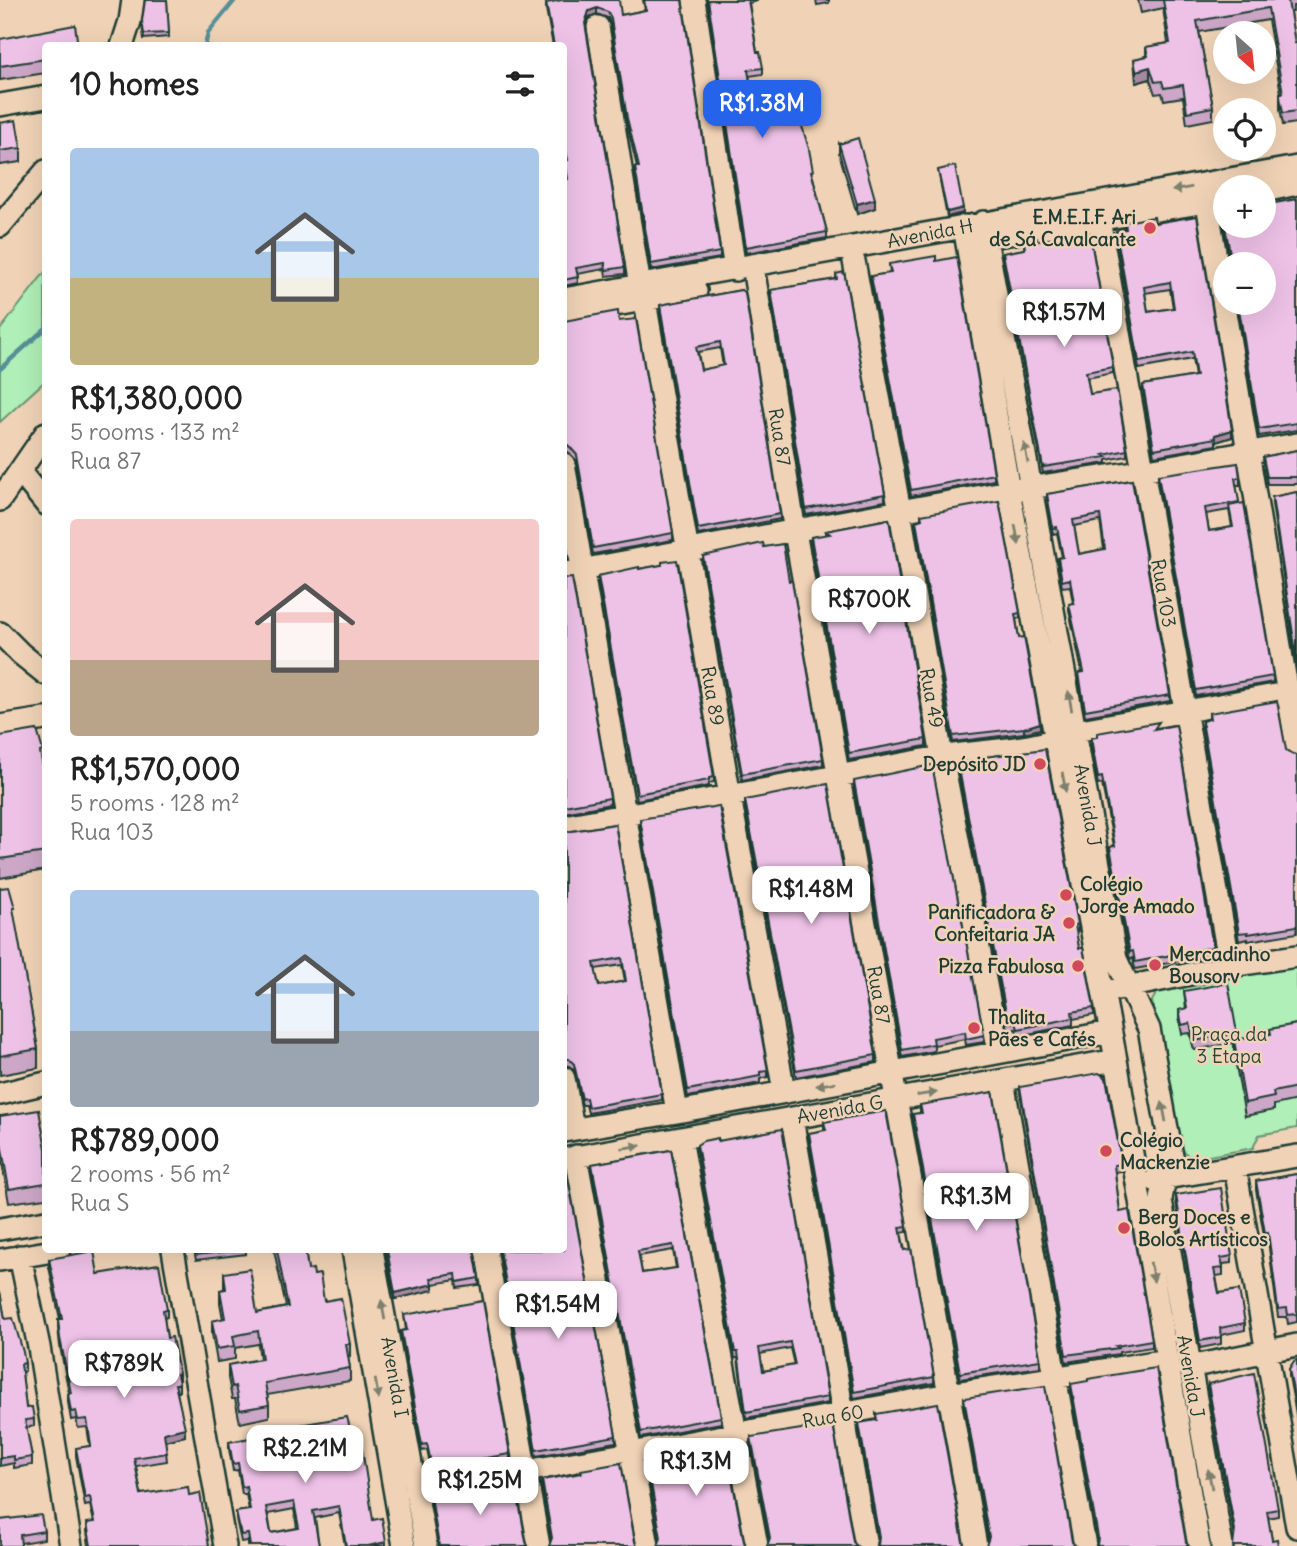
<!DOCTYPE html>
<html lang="en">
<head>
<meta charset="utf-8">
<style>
	:root { --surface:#fff; --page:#f2f2f2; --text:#222; --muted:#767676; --accent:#2563eb }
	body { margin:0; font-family:Delius,sans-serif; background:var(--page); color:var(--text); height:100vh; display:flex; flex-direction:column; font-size:26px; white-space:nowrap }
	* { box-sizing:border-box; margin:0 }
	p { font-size:23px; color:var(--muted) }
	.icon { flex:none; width:38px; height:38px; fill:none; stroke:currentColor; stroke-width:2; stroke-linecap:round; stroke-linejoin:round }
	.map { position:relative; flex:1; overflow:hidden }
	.sheet { position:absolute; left:42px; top:42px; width:525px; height:1211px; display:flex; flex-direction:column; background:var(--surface); border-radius:7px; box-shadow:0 7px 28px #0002 }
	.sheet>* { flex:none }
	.needle { width:46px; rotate:153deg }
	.tools { position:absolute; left:1213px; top:21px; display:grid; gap:14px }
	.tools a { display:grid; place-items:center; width:63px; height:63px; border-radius:50%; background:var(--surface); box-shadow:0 7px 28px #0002; font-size:35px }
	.price { position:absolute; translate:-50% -60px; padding:0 16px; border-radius:14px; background:#fff; color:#222; font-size:23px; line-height:46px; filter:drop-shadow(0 2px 4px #0008) }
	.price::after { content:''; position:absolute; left:50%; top:42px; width:21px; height:16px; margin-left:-10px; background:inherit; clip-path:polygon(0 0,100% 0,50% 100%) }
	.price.active { background:var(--accent); color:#fff }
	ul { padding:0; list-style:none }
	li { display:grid; align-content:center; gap:14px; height:371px; padding:0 28px }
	li span { display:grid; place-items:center; height:217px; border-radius:7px; color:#555 }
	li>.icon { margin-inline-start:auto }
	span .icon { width:126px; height:126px; fill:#fffc; stroke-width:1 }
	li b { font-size:30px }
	h2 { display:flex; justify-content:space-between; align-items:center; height:84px; padding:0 28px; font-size:30px }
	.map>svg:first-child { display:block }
</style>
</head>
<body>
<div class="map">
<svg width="1297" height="1546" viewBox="0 0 1297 1546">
	<rect width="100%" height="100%" fill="#f0d3b6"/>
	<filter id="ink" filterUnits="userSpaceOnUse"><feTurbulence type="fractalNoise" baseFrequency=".0143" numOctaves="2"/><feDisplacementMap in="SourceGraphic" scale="14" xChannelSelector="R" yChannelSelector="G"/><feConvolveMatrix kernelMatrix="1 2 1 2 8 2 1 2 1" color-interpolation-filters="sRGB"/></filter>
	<g filter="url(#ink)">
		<path fill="#b0efb7" stroke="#689676" stroke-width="2" d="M45,272V381L0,422V330Z
			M1297,965V1128L1259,1135L1253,1148L1192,1159L1180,1148L1152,1001L1160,987Z"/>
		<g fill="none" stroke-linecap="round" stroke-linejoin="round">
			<path stroke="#568f98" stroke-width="4.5" d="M205,46L208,33L235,0
				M0,369L46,328"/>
			<g stroke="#1f3d34" stroke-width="26">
				<path id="minor" d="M694,0L735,270
					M598,27L640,286
					M122,46L130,21L133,0
					M0,105L46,97
					M1264,191L1297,184
					M1207,203L1297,749
					M1099,219L1230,966
					M983,222L1116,959L1149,1029L1172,1156C1170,1172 1162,1184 1161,1201L1222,1546
					M0,226L46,171
					M964,226L1009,491L1116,1060L1199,1546
					M972,240L1225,199
					M854,261L900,511L942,757L999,1052
					M755,279L795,532L976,1546
					M564,299L1297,167
					M645,301L730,797L784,1091
					M564,314L696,291
					M564,464L677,1112
					M20,472L46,504
					M0,500L46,433
					M564,573L1009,491L1142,471L1297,444
					M0,633L21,654L46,674
					M0,726L45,719
					M564,826C689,804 815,780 940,757C984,749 1035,752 1075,731L1297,691
					M1117,989L1230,966L1297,956
					M564,1078L573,1129
					M1003,1081L1085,1546
					M0,1094L46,1083
					M792,1118L866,1546
					M564,1131L677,1112L1110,1032
					M681,1139L757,1546
					M576,1156L648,1546
					M564,1159L1116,1060
					M1235,1167L1297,1527
					M1154,1180L1297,1156
					M0,1229L46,1221
					M173,1250L225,1546
					M353,1250L404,1546
					M372,1250L426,1546
					M486,1250L539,1546
					M20,1256L39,1347L71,1546
					M0,1260L59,1250
					M1189,1367L1297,1345
					M415,1490L631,1453L949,1394L1168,1360"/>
			</g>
			<use href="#minor" stroke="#f0d3b6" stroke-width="21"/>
		</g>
		<path fill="#cda7c7" stroke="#1f3d34" stroke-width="2" fill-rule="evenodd" d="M167,0L169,37L144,39L142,25Z
			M583,0L621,15L645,10L643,0H682L720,252V258L651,270L635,173V167H637L627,124L611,25L608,18L597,14L589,17L586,27L625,267V274L606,276L605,269L577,274L578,283L564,286V181L567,179L565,167V161H567L564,148V46H553L546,9V3Z
			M707,0H757V1L749,3L757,52L763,68V74L749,76L753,100L781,116L792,125L813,177L827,232V238L746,253Z
			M816,0H829V3L817,5Z
			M1138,0H1297V6H1293V12H1290L1295,43L1297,42V123L1283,125L1280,109V93H1281L1268,20L1199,32L1213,107V119L1187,124L1183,97L1164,100L1162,93L1155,94L1150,79L1136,83L1134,59L1146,56V47L1168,43L1163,8L1141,13Z
			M0,39L46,46V73L0,80Z
			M0,123L21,148V162L0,165Z
			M839,144L875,208L857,214L839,153Z
			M938,170L963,213L947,217Z
			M1297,199V430L1259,436L1237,303H1264V264H1230L1223,220V213Z
			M1125,222L1155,223L1232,437L1216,442V445L1154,456L1143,391V385L1195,376L1192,359L1139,369L1116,237V231L1125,229ZM1170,289L1173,308L1148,312L1145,293Z
			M1024,241H1037L1113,367V373L1087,378L1090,394L1127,450V456L1107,460V463L1043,473L1003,258V253L1024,249Z
			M889,264L994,474V480L911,496L871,282V276L890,273Z
			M836,274L885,494V501L806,515L771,296V290L836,279Z
			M741,290L780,514V519L698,535L660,311V305ZM720,348L723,366L701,370L698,352Z
			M564,321H619L673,533V540L593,554L577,461L568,452L564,451Z
			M1297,450V484H1267L1263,457Z
			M1158,475L1240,478V485H1236L1239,504L1273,676V682L1196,696L1158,481ZM1229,510L1232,527L1209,531L1206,514Z
			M1132,480L1170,695V701L1085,716L1079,679V673L1082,672L1069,610V604L1073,603L1070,586L1062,587L1058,564V558L1062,557L1057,533L1053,534L1047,500V494ZM1100,521L1104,549L1079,554L1074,526Z
			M1297,492V668L1272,504V497Z
			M921,515L1020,613V618L1016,619L1019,638L1040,729L1024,733L953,742L916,526V521L921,520Z
			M889,519L926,739V746L849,760L811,545V537L826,535V531Z
			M764,547L789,581L823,759V765L742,780L703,563V556Z
			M662,565L714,777V782L709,783V786L637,800L598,582V576Z
			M564,579L610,798V804L564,813Z
			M1209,713L1286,750L1292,754L1297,755V933L1248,941V939L1239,941L1202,728V721L1209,719Z
			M1159,728L1213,947V955L1135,969L1133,958L1130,959L1129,955L1110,854V847L1114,846L1102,784L1098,785L1091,745V738Z
			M0,736L43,767L46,781V870L0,878Z
			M1045,749L1078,924V931L1076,932L1079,948L1094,1008V1015L1073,1019V1025L1018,1036L1016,1029L1008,1030L958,771V764L978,760V758Z
			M854,781L984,1035V1042L966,1045L965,1039L934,1045V1051L902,1057L854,788Z
			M745,800L876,1055V1062L796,1077L745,807Z
			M640,819L768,1071V1077L760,1079V1083L688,1097L640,826Z
			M615,824L662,1094V1100L588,1113L586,1105H582L574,1070L569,1066L564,1065V832H566ZM622,965L625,981L599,986L595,969Z
			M0,888L15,922L38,1049V1068L0,1075Z
			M1184,991L1237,1033V1040L1270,1034V1029L1297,1024V1100L1274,1105V1110L1245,1116L1234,1054V1043L1194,1050L1190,1033L1182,1034L1179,1019V1010L1186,1009Z
			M1020,1087L1122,1164V1171L1115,1172L1120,1212L1152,1340V1347L1119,1352V1354L1066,1362L1020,1093Z
			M920,1105L1040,1360V1367L960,1379L913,1121V1114L920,1113Z
			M0,1116L46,1149V1198L9,1203L0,1151Z
			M824,1122L907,1226V1232L901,1233L934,1377V1383L854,1398L809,1140V1133L824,1130Z
			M697,1145L828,1397V1403L746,1418L738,1358H735L697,1151ZM790,1348L794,1365L763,1371L760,1354Z
			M671,1150L721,1417V1423L641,1438L592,1170V1164ZM673,1250L676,1268L642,1273L639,1256Z
			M1297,1174V1322L1288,1324L1287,1317H1278L1268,1240L1265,1241L1256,1190V1181Z
			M1176,1195L1232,1256V1263L1223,1264V1275L1216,1276L1219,1293L1245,1323V1330L1221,1335V1344L1200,1348L1176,1202Z
			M194,1250H246V1254L196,1260Z
			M274,1250H309H305L308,1270L314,1275L324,1301L350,1344V1357H348L350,1368V1381L267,1395L269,1405V1417L240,1423L235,1399H232L228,1378V1365L260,1359L258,1344L235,1348V1359L217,1362L212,1334V1321L223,1319L220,1303V1290L224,1289V1273L257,1313L286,1307Z
			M385,1250H474L479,1278V1285L457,1288L456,1280L433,1284V1290L395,1299Z
			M499,1250H564L616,1436V1442L536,1456Z
			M49,1259L98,1274L167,1309V1317L164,1318L167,1338L179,1374V1392H177L185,1436L165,1441L167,1461L136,1466L141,1494L189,1495L209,1546H89L87,1531V1523L94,1522L90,1505L85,1506L76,1456V1448L90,1446L87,1427L78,1428L76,1419L71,1420L68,1402V1394L69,1393L60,1346L58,1327V1319H60L49,1267Z
			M0,1292L5,1319L25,1363V1371L22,1372L26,1408L34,1419V1426L26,1428L32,1457V1465L14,1468V1463L0,1466Z
			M404,1315L510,1454V1460L432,1474L427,1450L422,1451L401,1338V1331L406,1330Z
			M1297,1360V1420L1289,1376V1369Z
			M1071,1384L1186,1542L1097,1545V1541L1071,1391Z
			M1208,1384L1278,1509V1516L1268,1518L1272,1540L1234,1533L1208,1390Z
			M964,1398L1072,1542L988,1539L964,1405Z
			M876,1414L963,1542L878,1545V1541L859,1429V1423L876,1420Z
			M281,1428L373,1520L386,1546H345L339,1513L315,1518L319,1546H248V1541L241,1542L236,1519V1512L249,1510L246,1494H242L238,1470L233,1471L229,1449V1442L281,1432ZM294,1509L297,1528L271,1533L268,1514Z
			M751,1437L853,1542L769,1540L751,1444Z
			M651,1456L744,1542L660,1540L647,1469V1462H651Z
			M621,1463L551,1540L542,1487V1480Z
			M431,1496L526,1542L528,1546H438L431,1503Z
			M0,1520L44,1531V1539L21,1543Z"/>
		<path fill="#a788a2" stroke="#1f3d34" stroke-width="2" d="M597,8V14L589,17L585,29V23L589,11Z
			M1150,67V79L1136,83V71Z
			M875,199V208L857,214V204Z
			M963,208V213L947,217V212Z
			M1232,430V437L1216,442L1215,435Z
			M567,553V559L564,560V554Z
			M1040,723V729L1024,733V728Z
			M433,1284V1290L395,1299V1293Z
			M185,1428V1436L164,1441V1433Z
			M386,1542V1546H368Z"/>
		<path fill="#eec2e7" stroke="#1f3d34" stroke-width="2" fill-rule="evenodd" d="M145,0H167L169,33L144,34L142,21Z
			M562,0H619L621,15L646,10L644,0H682L720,252L651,264L635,167H639L627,118L611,19L608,12L597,8L589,11L585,23L625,267L606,270L605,263L576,268L578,277L564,280V181L568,179L565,161L568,160L564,142V46H554L546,3Z
			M708,0H748L757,52H760L763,68L748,70L753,100L777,95L781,116L789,113L792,125L801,123L809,149L813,171H811L827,232L746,247Z
			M1163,0H1292L1288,1L1295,43L1297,42V111L1283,113L1280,97V93H1283L1268,8L1197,21L1213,107L1187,112L1183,85L1164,88L1162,81L1155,82L1150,67L1136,71L1134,59L1148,56L1146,47L1170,43Z
			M75,25L78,46H46V59L0,66V39Z
			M16,120L21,148L0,151V123Z
			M858,138L875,199L857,204L839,144Z
			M955,166L963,208L947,212L938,170Z
			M1297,199V423L1259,429L1238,303H1264V264H1232L1225,226H1264V205Z
			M1197,216L1232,430L1215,435L1216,438L1154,449L1143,385L1196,376L1192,352L1139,362L1116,231L1126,229L1125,222L1154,217L1155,223ZM1170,282L1174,308L1148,312L1144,287Z
			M1071,235V238L1090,235L1113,367L1086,372L1090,394L1117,390L1127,450L1104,455L1107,457L1043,467L1003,253L1025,249L1024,241L1037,238V241Z
			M936,256V261L957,257L994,474L911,490L871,276L891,273L889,264Z
			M844,272L885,494L806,509L771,290L837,279L836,274Z
			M741,290L745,293L780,514L698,529L660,305ZM720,342L724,365L701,370L696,347Z
			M618,311L619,321L636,319L673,533L593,548L577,455L568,445H564V321Z
			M1297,450V477H1267L1263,457Z
			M1238,463L1240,478H1235L1239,502L1205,508L1209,531L1233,527L1229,506L1244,503L1273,676L1196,690L1158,475Z
			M1132,480L1170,695L1085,710L1079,673L1084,672L1069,604L1074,603L1070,579L1062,581L1058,558L1063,557L1057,527L1053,528L1047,494ZM1100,515L1105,549L1079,554L1073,520Z
			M1297,492V660L1272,497Z
			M999,501L1020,613L1015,614L1019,638L1024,637L1040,723L1024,728L953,736L916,521L922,519L921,515Z
			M889,519L926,739L849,753L811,537L830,534L826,531Z
			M564,531L567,553L564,554Z
			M763,543L764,547L783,544L789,581H792L823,759L742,774L703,556Z
			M677,560L714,777L709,778V780L637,794L598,576L639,567V569L662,565V562Z
			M572,578L610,798L564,806V579Z
			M1277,701L1286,750L1292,754L1297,755V926L1248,934V932L1239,933L1202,721L1210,719L1209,713Z
			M1159,722L1154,729L1176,725L1213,947L1135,962L1133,951L1130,952L1129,948L1110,847L1115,846L1102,777L1098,778L1091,738L1097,737V733Z
			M37,730L43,751L40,752L46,781V852L0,859V736Z
			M1045,749L1078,924L1075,925L1079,948H1083L1094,1008L1072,1012L1073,1018L1018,1029L1016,1022L1008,1023L958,764L980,760L978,758Z
			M932,765L984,1035L966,1039L965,1032L933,1038L934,1044L902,1050L854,781Z
			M828,784L876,1055L796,1070L745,800Z
			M719,806L768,1071L760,1072V1076L688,1090L640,819Z
			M615,824L662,1094L588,1107L586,1098L582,1099L574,1064L569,1059H564V832H566ZM622,958L626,981L599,986L594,963Z
			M9,887L15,908H13L38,1049L0,1056V888Z
			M1228,983L1237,1033L1194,1041L1190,1023L1182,1025L1179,1010L1187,1008L1184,991Z
			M1297,1024V1087L1273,1092L1274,1097L1245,1103L1234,1040L1271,1034L1270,1029Z
			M1099,1073L1106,1078L1122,1164L1114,1165L1120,1212L1129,1210L1152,1340L1116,1346L1119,1348L1066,1355L1020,1087Z
			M993,1092L1040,1360L960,1373L913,1114L922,1113L920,1105Z
			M39,1110L46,1149V1183L9,1189L0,1137V1116Z
			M886,1111L907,1226L900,1227L904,1250L911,1249L934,1377L854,1392L809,1133L826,1130L824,1122Z
			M782,1129L828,1397L746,1412L738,1352H735L697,1145L703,1141L718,1138V1141ZM790,1342L795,1365L763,1371L759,1348Z
			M671,1150L721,1417L641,1432L592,1164ZM673,1245L677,1268L642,1273L638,1251Z
			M564,1168H566L616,1436L536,1450L500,1250H564Z
			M1297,1174V1314L1288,1315L1287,1308L1278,1309L1268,1232L1265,1233L1256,1181Z
			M1221,1188L1232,1256L1221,1258L1223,1268L1214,1269L1219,1293L1239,1290L1245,1323L1220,1328L1221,1337L1200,1341L1176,1195Z
			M195,1250H241L196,1255Z
			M277,1250H305L308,1270L313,1269L314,1275L320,1274L324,1301L341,1298L350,1344H346L350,1368L265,1383L269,1405L240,1410L235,1386L232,1387L228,1365L262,1359L258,1331L233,1336L235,1346L217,1349L212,1321L225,1318L220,1290L226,1289L224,1273L250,1269L257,1313L288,1307Z
			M387,1250H474L479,1278L457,1282L456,1274L431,1278L433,1284L395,1293Z
			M94,1251L98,1274L159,1264L167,1309L163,1310L167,1338L172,1337L179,1374H177L179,1384H175L185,1428L164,1433L167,1453L134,1458L141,1494L188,1487L189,1495L200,1493L209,1546H91L87,1523L95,1522L90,1497L85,1498L76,1448L91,1446L87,1419L78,1420L76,1411L71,1412L68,1394L71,1393L60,1338L58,1319H62L49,1259Z
			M0,1292L5,1319L13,1318L23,1352L25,1363L21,1364L26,1408L32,1407L34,1419L25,1420L32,1457L14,1460V1456L0,1458Z
			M483,1301L510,1454L432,1467L427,1444L422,1445L401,1331L407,1330L404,1315Z
			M1297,1360V1412L1289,1369L1294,1361Z
			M1156,1368L1186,1542L1189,1546H1095L1097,1545L1098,1537L1071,1384L1088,1381V1379Z
			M1254,1373L1278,1509L1267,1511L1272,1540L1277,1539L1278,1546H1233L1235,1530L1208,1384Z
			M1045,1386L1072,1542L1076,1546H986L989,1537L964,1398Z
			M938,1403L963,1542L965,1546H876L878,1545L879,1537L859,1423L877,1420L876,1414Z
			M347,1417L354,1443L361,1442L373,1520L382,1518L386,1542L368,1546H346L339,1506L313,1511L319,1546H250L248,1534L241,1535L236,1512L250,1510L246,1486L242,1487L238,1463L233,1464L229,1442L282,1432L281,1428ZM294,1502L299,1528L271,1533L266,1507Z
			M833,1424L853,1542L857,1546H767L770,1538L751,1437Z
			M725,1442L744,1542L746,1546H658L661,1538L647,1462H652L651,1456Z
			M621,1463L635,1542L637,1546H549L552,1538L542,1480L582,1473L581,1470Z
			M515,1480L526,1542L528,1546H439L431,1496L434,1494Z
			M41,1515L44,1531L20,1535L21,1546H0V1520Z"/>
		<defs><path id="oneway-solid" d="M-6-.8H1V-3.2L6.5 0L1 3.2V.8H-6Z" transform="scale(1.75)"/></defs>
		<g fill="#7d806e">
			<use href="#oneway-solid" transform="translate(1182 189) rotate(170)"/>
			<use href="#oneway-solid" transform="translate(1026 453) rotate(-101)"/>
			<use href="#oneway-solid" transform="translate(1017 535) rotate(79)"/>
			<use href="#oneway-solid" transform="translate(1070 701) rotate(-100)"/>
			<use href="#oneway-solid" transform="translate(1064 782) rotate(80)"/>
			<use href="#oneway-solid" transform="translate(826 1084) rotate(170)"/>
			<use href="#oneway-solid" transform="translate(927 1094) rotate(-9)"/>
			<use href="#oneway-solid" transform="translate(1164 1112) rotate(-101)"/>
			<use href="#oneway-solid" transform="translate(631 1147) rotate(-9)"/>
			<use href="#oneway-solid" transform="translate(1152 1272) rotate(80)"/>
			<use href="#oneway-solid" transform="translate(383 1310) rotate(-100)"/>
			<use href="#oneway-solid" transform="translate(377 1389) rotate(80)"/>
			<use href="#oneway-solid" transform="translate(1210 1479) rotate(-101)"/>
		</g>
	</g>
	<g fill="#d1495b" stroke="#f0d3b6" stroke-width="2.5">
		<circle cx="1150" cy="228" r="7"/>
		<circle cx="1040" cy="764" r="7"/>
		<circle cx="1066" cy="895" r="7"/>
		<circle cx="1069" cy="923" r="7"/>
		<circle cx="1155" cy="965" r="7"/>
		<circle cx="1078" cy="966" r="7"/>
		<circle cx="974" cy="1028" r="7"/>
		<circle cx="1106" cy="1151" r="7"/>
		<circle cx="1124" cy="1228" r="7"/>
	</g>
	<g text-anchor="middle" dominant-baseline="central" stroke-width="5" stroke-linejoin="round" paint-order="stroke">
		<g font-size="19" font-weight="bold" fill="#1f3d34" stroke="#f0d3b6" text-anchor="start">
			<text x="1136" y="217" text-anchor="end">E.M.E.I.F. Ari<tspan x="1136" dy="22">de Sá Cavalcante</tspan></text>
			<text x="1026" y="764" text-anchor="end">Depósito JD</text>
			<text x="1080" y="884">Colégio<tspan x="1080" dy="22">Jorge Amado</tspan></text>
			<text x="1055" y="912" text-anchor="end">Panificadora &amp;<tspan x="1055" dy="22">Confeitaria JA</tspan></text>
			<text x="1169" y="954">Mercadinho<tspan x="1169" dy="22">Bousorv</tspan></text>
			<text x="1064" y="966" text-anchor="end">Pizza Fabulosa</text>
			<text x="988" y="1017">Thalita<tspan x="988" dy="22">Pães e Cafés</tspan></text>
			<text x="1120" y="1140">Colégio<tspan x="1120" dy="22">Mackenzie</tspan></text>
			<text x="1138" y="1217">Berg Doces e<tspan x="1138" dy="22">Bolos Artísticos</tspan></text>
		</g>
		<g font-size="19" fill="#1f3d34" stroke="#f0d3b6">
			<text transform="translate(930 233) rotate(-11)">Avenida H</text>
			<text transform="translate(780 437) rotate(81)">Rua 87</text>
			<text transform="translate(1164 593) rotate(80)">Rua 103</text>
			<text transform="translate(713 696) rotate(80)">Rua 89</text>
			<text transform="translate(932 698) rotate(80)">Rua 49</text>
			<text transform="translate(1088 805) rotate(80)">Avenida J</text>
			<text transform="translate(879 995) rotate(80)">Rua 87</text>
			<text transform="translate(840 1109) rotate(-10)">Avenida G</text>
			<text transform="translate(1191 1376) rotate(80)">Avenida J</text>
			<text transform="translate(395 1377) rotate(80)">Avenida I</text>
			<text transform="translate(833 1416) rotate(-10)">Rua 60</text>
		</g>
		<g font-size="19" fill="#26463b" stroke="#f0d3b6">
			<text x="1229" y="1034">Praça da<tspan x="1229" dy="22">3 Etapa</tspan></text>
		</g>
	</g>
</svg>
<div class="tools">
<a><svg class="needle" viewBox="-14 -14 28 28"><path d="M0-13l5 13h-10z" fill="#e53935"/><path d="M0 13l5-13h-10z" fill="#767676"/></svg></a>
<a><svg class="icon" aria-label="locate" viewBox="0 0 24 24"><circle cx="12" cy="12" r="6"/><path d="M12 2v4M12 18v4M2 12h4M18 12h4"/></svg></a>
<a>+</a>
<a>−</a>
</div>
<b class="price active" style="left:762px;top:140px">R$1.38M</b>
<b class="price" style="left:1064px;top:349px">R$1.57M</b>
<b class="price" style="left:869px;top:636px">R$700K</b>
<b class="price" style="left:811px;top:926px">R$1.48M</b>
<b class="price" style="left:976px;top:1233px">R$1.3M</b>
<b class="price" style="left:558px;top:1341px">R$1.54M</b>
<b class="price" style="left:124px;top:1400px">R$789K</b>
<b class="price" style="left:305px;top:1485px">R$2.21M</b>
<b class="price" style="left:696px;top:1498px">R$1.3M</b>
<b class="price" style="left:480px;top:1517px">R$1.25M</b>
<section class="sheet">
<h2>10 homes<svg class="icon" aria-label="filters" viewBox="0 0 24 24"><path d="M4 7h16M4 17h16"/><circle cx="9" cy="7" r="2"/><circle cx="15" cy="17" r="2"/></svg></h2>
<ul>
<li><span style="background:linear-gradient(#a9c7e8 60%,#c2b280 0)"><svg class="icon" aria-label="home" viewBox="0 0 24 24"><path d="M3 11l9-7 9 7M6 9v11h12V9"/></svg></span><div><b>R$1,380,000</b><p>5 rooms · 133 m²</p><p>Rua 87</p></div></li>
<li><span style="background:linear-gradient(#f6c9c9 65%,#b9a48a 0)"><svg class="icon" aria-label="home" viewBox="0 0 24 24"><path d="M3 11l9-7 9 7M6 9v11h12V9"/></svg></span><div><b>R$1,570,000</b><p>5 rooms · 128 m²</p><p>Rua 103</p></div></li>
<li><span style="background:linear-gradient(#a9c7e8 65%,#9aa5b1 0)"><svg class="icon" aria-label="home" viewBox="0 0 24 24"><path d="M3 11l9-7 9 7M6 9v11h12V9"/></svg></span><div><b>R$789,000</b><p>2 rooms · 56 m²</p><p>Rua S</p></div></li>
</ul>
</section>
</div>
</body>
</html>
